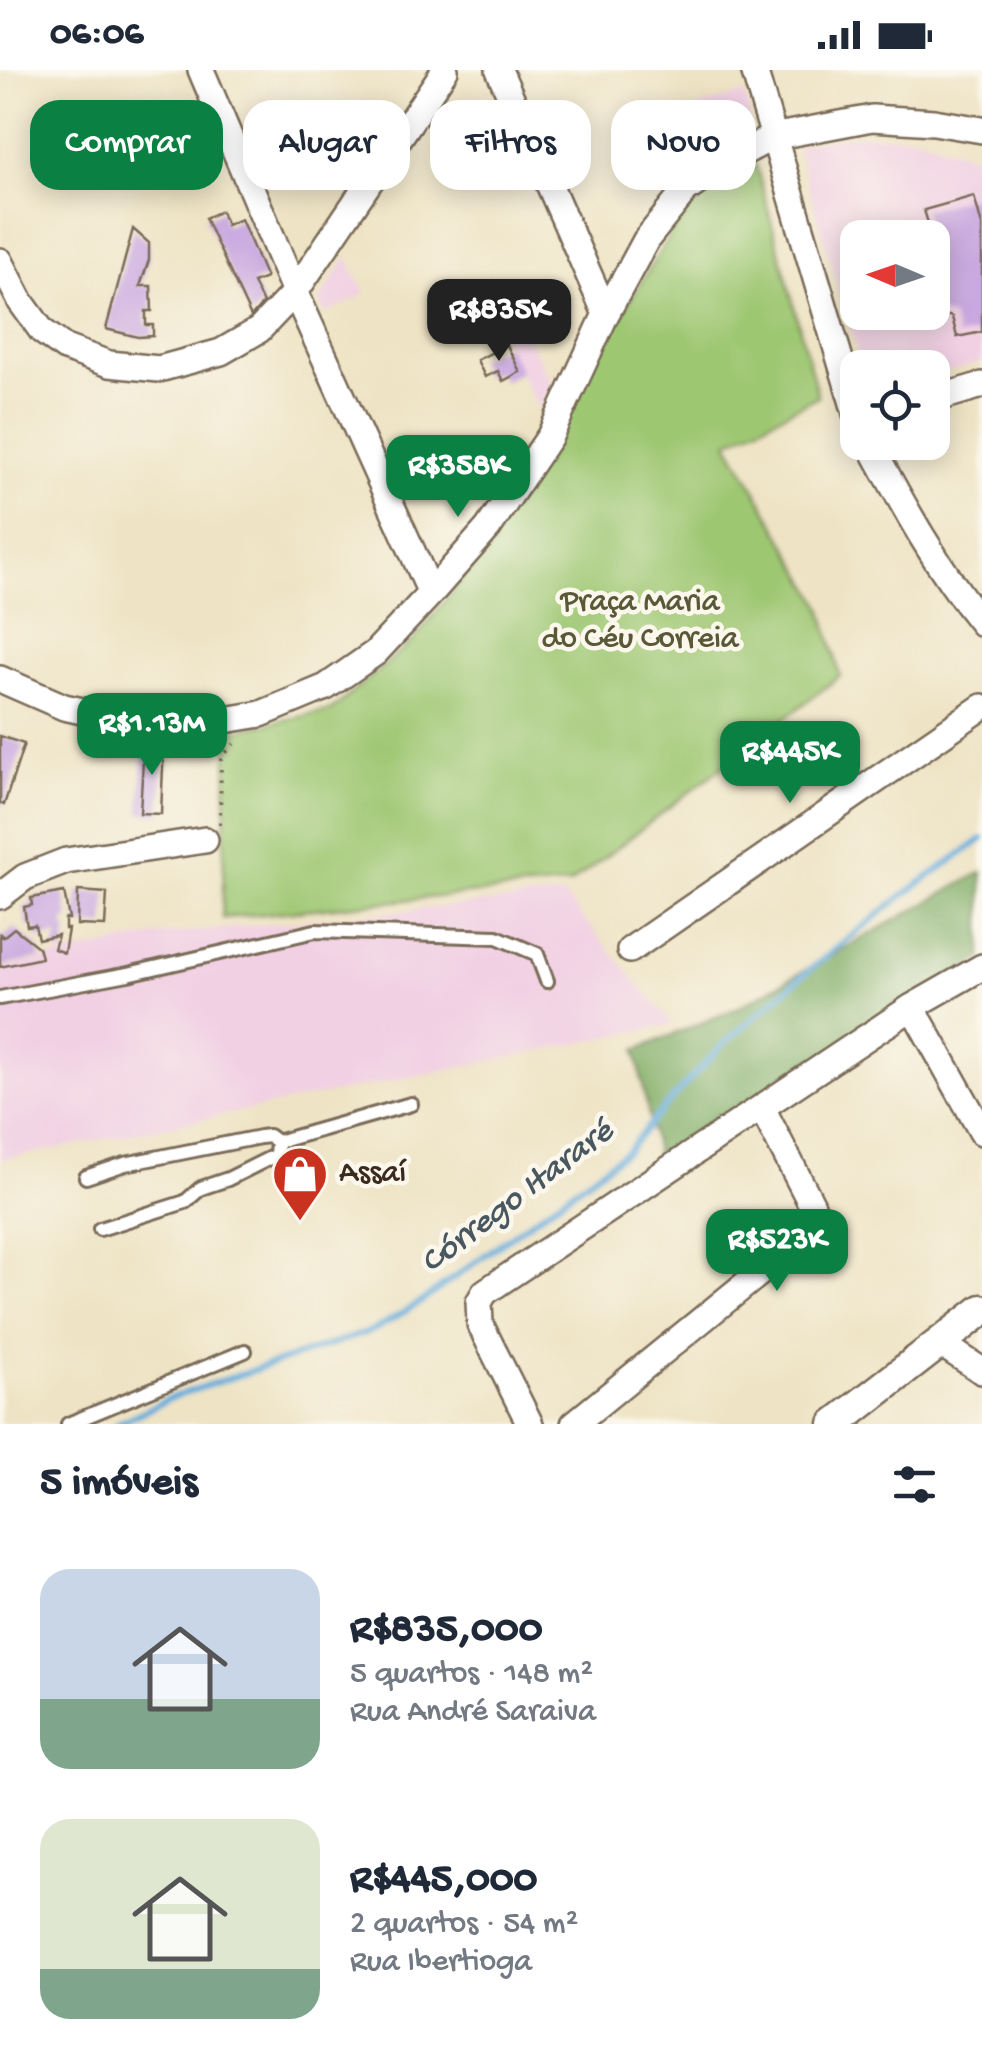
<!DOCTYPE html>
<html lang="pt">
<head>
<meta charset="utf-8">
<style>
	:root { --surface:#fff; --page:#f2f2f3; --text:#1f2937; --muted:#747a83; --accent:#0b8043 }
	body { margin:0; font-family:"Gochi Hand",sans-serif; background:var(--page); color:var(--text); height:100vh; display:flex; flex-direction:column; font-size:38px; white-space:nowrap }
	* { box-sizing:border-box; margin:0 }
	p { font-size:32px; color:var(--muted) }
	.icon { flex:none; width:55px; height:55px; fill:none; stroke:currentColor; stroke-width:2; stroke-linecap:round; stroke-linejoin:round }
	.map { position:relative; height:1354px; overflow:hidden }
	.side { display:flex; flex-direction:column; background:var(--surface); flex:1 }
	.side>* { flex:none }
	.top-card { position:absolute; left:30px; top:30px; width:922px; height:90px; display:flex; gap:20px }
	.needle { width:65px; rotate:272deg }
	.buttons { position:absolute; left:840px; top:150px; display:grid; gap:20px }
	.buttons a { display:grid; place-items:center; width:110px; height:110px; border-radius:20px; background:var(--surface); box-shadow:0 5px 25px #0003; font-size:50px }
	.price { position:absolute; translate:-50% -85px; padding:0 22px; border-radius:20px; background:var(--accent); color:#fff; font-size:32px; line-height:65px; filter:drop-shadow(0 2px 5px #0008) }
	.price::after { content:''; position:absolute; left:50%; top:60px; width:30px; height:22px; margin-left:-15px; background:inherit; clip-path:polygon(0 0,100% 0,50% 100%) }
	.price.selected { background:#222; color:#fff }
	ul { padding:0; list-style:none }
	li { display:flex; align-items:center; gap:30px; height:250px; padding:0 40px }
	li span { display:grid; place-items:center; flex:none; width:280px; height:200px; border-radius:30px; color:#555 }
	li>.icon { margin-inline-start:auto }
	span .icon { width:120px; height:120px; fill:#fffc; stroke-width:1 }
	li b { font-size:42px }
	h2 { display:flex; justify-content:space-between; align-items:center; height:120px; padding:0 40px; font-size:42px }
	.tag { padding:0 35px; border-radius:30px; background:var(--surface); box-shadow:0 5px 25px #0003; font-size:35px; line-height:90px }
	.tag.selected { background:var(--accent); color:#fff }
	.status { display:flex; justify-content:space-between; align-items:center; height:70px; padding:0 50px; background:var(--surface); direction:ltr }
	.status svg { height:28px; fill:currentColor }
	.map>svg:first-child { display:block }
</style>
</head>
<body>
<div class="status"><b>06:06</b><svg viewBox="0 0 49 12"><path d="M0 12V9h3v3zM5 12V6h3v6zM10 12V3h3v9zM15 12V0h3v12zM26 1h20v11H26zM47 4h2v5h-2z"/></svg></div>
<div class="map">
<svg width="982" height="1354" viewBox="0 0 982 1354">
	<rect width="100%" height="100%" fill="#fbf7ec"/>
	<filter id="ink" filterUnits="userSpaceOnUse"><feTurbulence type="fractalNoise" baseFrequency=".01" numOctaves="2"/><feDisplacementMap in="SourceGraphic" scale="20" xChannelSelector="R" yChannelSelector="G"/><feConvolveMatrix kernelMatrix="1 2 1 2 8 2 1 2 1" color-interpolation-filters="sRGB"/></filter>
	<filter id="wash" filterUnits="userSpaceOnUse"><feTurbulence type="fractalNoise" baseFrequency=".0048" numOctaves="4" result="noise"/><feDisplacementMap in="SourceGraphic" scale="40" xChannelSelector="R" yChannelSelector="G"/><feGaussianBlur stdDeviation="2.25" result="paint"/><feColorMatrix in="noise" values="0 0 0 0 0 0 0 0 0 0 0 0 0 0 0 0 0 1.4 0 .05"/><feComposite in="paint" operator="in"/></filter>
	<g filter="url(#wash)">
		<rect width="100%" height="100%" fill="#eee3c4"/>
		<path fill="#f1d0e3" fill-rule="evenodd" d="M744,23L751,50L747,59L711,82L694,39Z
			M857,64L916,66L982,89V292L933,306L932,298L862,297L796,75ZM858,168H932V242H858Z
			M347,187L365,224L325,244L319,231Z
			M519,250L553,316L539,340L499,260Z
			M563,825L673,954L0,1090V898L158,865Z"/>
		<path fill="#9ec772" stroke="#6c7848" stroke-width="2.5" d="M756,95L818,326L728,372L822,537L840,606L570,814L222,848L228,662L332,640L414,570L491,472L606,269L688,136Z"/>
		<path fill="#7eac64" stroke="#5c6b41" stroke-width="2.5" d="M982,802V888L658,1094L636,980L735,939Z"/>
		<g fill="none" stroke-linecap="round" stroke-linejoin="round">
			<path stroke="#64acdb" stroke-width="6" d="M117,1354L173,1327L374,1260L421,1232L628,1080L661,1041L722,975L802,906L902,826L982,769"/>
		</g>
		<g id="blocks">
			<path fill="#c9a7e0" d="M974,126L982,156V262L957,267L952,247L942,244L932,236V181L936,179L924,140Z
				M221,141L226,155L241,149L266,208L253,213L263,233L251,247L205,148Z
				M133,159L149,173V190L140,216H151L152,241H146V255H153V266L138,267L106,259Z
				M507,275L520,302L503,311L498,301L485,307L477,290Z
				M0,666L24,674L4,735L0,733Z
				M144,671L164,672L161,744L140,743Z
				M78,821L107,823L105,856L77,855Z
				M64,822L69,849H65V859H68L64,883L54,879L58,865L38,869L35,855L27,856L24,837L32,835L31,828Z
				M14,858L38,877L41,888L0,897V864L3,867Z"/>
		</g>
	</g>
	<g filter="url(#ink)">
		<use href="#blocks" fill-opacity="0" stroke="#7a6b58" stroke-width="2.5"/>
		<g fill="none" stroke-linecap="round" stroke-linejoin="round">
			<g stroke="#7a6b58" stroke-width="18">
				<path id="service" d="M0,928L128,904L315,861L497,867L537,884L547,911
					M277,1072L411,1034
					M86,1107L125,1094L260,1067L269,1066L277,1072L276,1085L228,1109L201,1118L185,1132L100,1159
					M68,1354L245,1281"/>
			</g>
			<g stroke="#7a6b58" stroke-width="30">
				<path id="minor" d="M201,0L295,222L431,523
					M499,0L606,244
					M754,0L858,350
					M0,191L21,232L42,261L65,278L109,294L159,299L221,282L259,260L295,222L445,0
					M932,330L982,315
					M869,372C903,435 937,498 982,553
					M0,609L64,637L133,652L195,655L261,644L326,617L375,583L431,523L488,458L550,366L606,244L646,170L686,120L726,92L772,67L872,48L934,52L982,60
					M0,826L25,807L66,791L205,770
					M630,880L982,637
					M912,937L982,1062
					M940,1273L982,1301
					M530,1354L480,1254L479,1232L485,1222L912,937L982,897
					M574,1354L806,1165L812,1157V1135L762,1038"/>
			</g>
			<g stroke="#7a6b58" stroke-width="35">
				<path id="tertiary" d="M835,1354L982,1240"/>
			</g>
			<path stroke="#7a6b58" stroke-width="4" stroke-dasharray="2.5 8" stroke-linecap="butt" d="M220,754L221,688L234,674"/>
			<use href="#service" stroke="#fff" stroke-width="12"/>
			<use href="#minor" stroke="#fff" stroke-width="25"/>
			<use href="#tertiary" stroke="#fff" stroke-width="30"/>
		</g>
	</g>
	<defs>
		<g id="shop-pin" transform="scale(2.875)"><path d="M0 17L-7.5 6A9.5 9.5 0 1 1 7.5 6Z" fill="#c8321e" stroke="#fbf7ec"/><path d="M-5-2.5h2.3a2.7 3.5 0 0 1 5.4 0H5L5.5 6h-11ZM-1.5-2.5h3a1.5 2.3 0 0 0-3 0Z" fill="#fff"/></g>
	</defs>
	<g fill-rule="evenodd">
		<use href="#shop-pin" x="300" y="1104"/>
	</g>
	<g text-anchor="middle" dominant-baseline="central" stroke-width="9" stroke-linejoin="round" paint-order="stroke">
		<g font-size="32" fill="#595937" stroke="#fbf7ec">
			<text x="640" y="533">Praça Maria<tspan x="640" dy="37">do Céu Correia</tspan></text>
		</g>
		<g font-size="32" fill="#3b2a1e" stroke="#fbf7ec" text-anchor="start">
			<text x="339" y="1104">Assaí</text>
		</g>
		<g font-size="35" font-style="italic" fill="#495860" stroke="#fbf7ec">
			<text transform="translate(518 1128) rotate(-37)">Córrego Itararé</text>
		</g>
	</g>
</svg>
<div class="buttons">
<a><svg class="needle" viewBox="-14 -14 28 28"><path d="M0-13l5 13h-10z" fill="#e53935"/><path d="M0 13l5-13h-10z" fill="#747a83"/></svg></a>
<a><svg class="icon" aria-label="locate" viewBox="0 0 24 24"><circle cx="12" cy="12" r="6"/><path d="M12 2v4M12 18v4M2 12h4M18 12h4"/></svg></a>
</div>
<b class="price selected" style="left:499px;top:294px">R$835K</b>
<b class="price" style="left:458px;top:450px">R$358K</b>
<b class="price" style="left:152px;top:708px">R$1.13M</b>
<b class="price" style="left:790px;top:736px">R$445K</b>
<b class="price" style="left:777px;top:1224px">R$523K</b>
<div class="top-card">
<a class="tag selected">Comprar</a>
<a class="tag">Alugar</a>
<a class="tag">Filtros</a>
<a class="tag">Novo</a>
</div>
</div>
<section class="side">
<h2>5 imóveis<svg class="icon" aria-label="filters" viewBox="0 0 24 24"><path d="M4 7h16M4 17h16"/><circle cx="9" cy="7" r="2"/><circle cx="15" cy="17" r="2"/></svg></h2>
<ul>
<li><span style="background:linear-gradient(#c9d6e8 65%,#7fa58c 0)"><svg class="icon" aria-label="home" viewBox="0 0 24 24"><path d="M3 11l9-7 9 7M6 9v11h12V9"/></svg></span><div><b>R$835,000</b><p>5 quartos · 148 m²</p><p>Rua André Saraiva</p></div></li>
<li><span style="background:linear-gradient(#dfe7d0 75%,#7fa58c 0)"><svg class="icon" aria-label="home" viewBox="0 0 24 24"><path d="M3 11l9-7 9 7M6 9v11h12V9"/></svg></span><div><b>R$445,000</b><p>2 quartos · 54 m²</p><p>Rua Ibertioga</p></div></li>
</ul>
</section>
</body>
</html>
